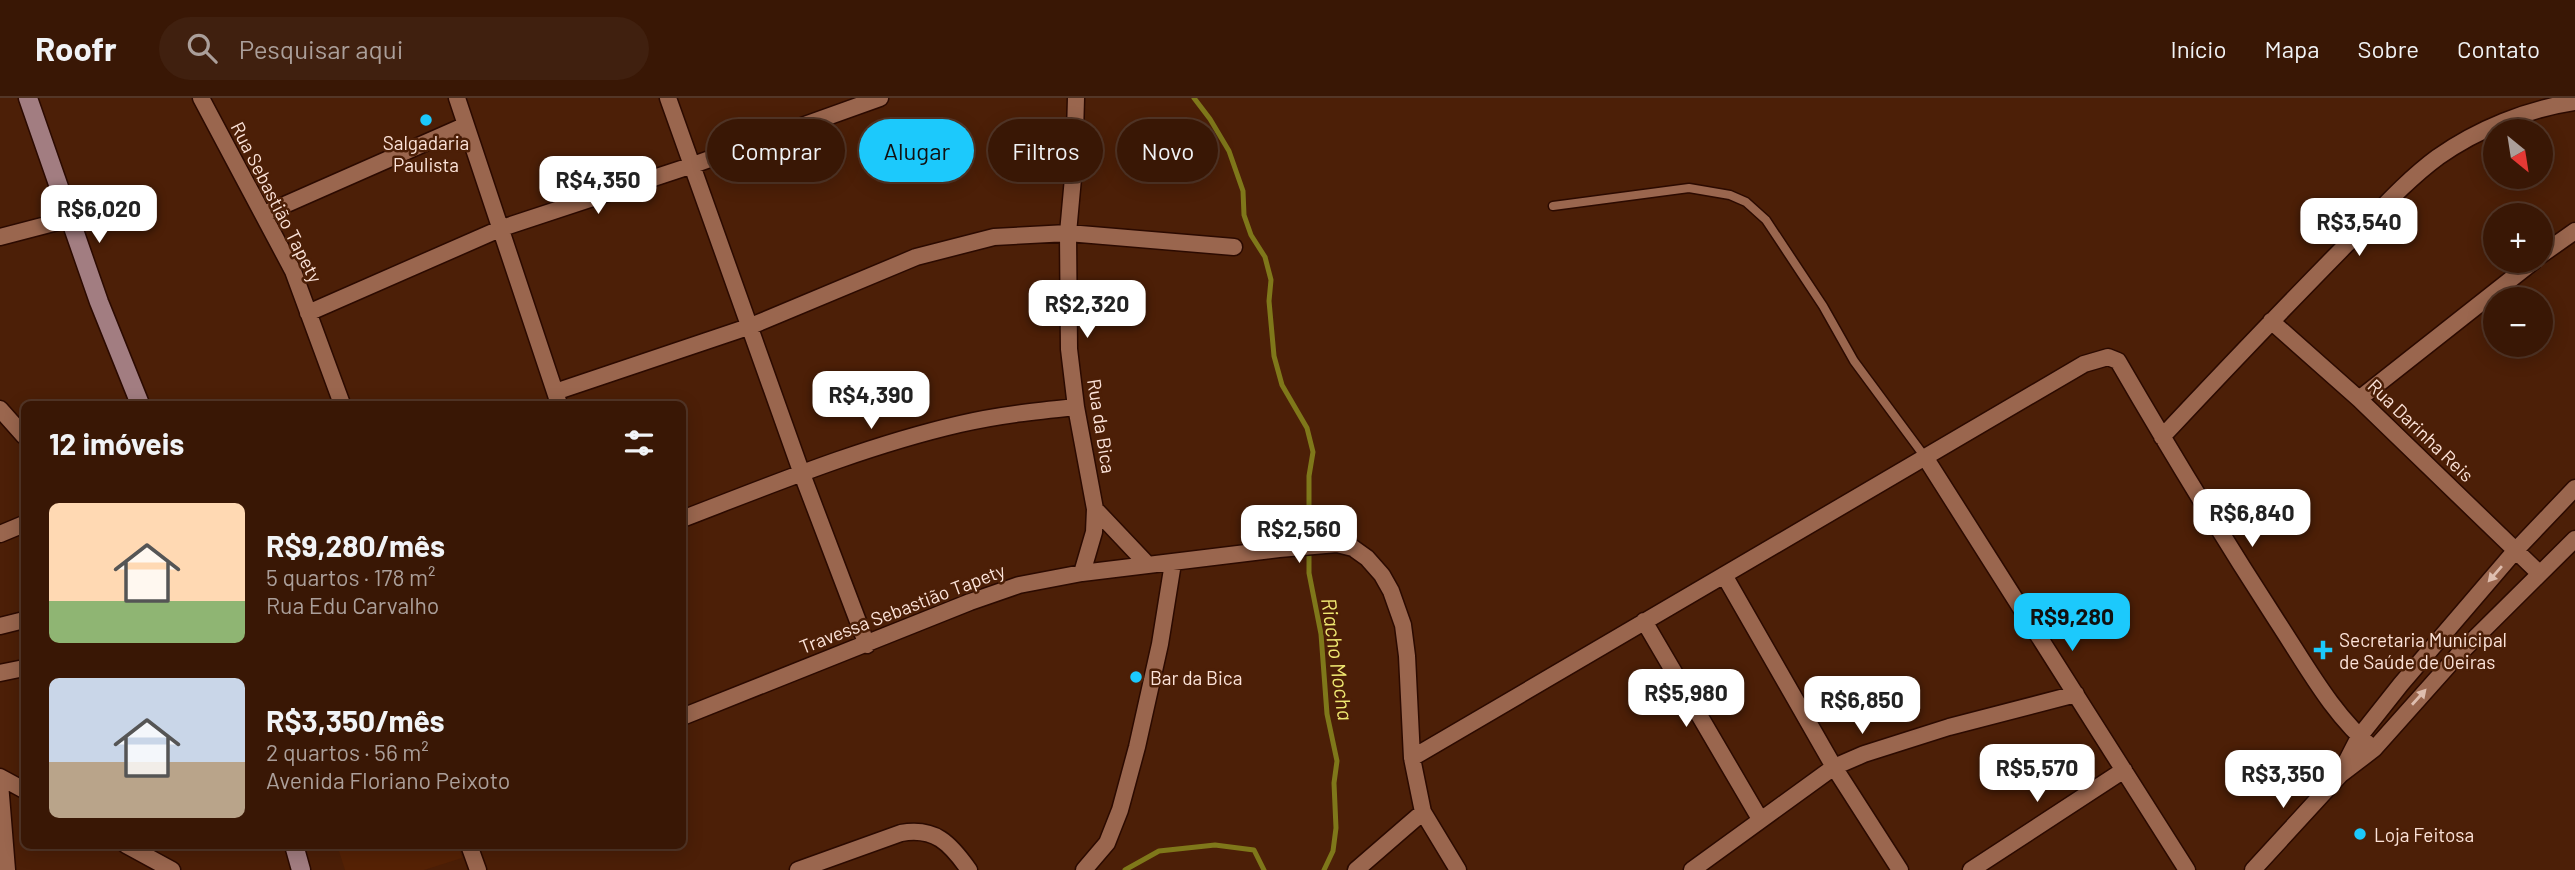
<!DOCTYPE html>
<html lang="pt">
<head>
<meta charset="utf-8">
<style>
	:root { --surface:#391705; --page:#40200f; --text:#f1f3f6; --muted:#ab9f9a; --line:#533627; --accent:#1cc9fc }
	body { margin:0; font-family:Barlow,sans-serif; background:var(--page); color:var(--text); height:100vh; display:flex; flex-direction:column; font-size:26px; white-space:nowrap }
	* { box-sizing:border-box; margin:0 }
	p { font-size:23px; color:var(--muted) }
	.icon { flex:none; width:38px; height:38px; fill:none; stroke:currentColor; stroke-width:2; stroke-linecap:round; stroke-linejoin:round }
	.map { position:relative; flex:1; overflow:hidden }
	.drawer { position:absolute; left:21px; top:303px; width:665px; height:448px; display:flex; flex-direction:column; background:var(--surface); border-radius:10px; box-shadow:0 4px 18px #0003,0 0 0 2px var(--line) }
	.drawer>* { flex:none }
	.top-card { position:absolute; left:707px; top:21px; width:665px; height:63px; display:flex; gap:14px }
	.needle { width:46px; rotate:150deg }
	.tools { position:absolute; left:2483px; top:21px; display:grid; gap:14px }
	.tools a { display:grid; place-items:center; width:70px; height:70px; border-radius:50%; background:var(--surface); box-shadow:0 4px 18px #0003,0 0 0 2px var(--line); font-size:35px }
	.price { position:absolute; translate:-50% -60px; padding:0 16px; border-radius:14px; background:#fff; color:#222; font-size:23px; line-height:46px; filter:drop-shadow(0 2px 4px #0008) }
	.price::after { content:''; position:absolute; left:50%; top:42px; width:21px; height:16px; margin-left:-10px; background:inherit; clip-path:polygon(0 0,100% 0,50% 100%) }
	.price.active { background:var(--accent); color:#111 }
	ul { padding:0; list-style:none }
	li { display:flex; align-items:center; gap:21px; height:175px; padding:0 28px }
	li span { display:grid; place-items:center; flex:none; width:196px; height:140px; border-radius:10px; color:#555 }
	li>.icon { margin-inline-start:auto }
	span .icon { width:84px; height:84px; fill:#fffc; stroke-width:1 }
	li b { font-size:30px }
	h2 { display:flex; justify-content:space-between; align-items:center; height:84px; padding:0 28px; font-size:30px }
	.tag { padding:0 24px; border-radius:32px; background:var(--surface); box-shadow:0 4px 18px #0003,0 0 0 2px var(--line); font-size:24px; line-height:63px }
	.tag.active { background:var(--accent); color:#111 }
	header { display:flex; align-items:center; gap:42px; box-sizing:border-box; height:98px; padding:0 35px; background:var(--surface); border-bottom:2px solid var(--line) }
	header strong { font-size:33px }
	nav { display:flex; gap:38px; margin-inline-start:auto; font-size:24px }
	.search { width:490px; height:63px; background:var(--page); display:flex; align-items:center; gap:18px; box-sizing:border-box; padding:0 24px; border-radius:38px; color:var(--muted); font-size:26px }
	.map>svg:first-child { display:block }
</style>
</head>
<body>
<header>
<strong>Roofr</strong>
<div class="search"><svg class="icon" aria-label="search" viewBox="0 0 24 24"><circle cx="10" cy="10" r="6"/><path d="M15 15l6 6"/></svg>Pesquisar aqui</div>
<nav><a>Início</a><a>Mapa</a><a>Sobre</a><a>Contato</a></nav>
</header>
<div class="map">
<svg width="2575" height="772" viewBox="0 0 2575 772">
	<rect width="100%" height="100%" fill="#4c1f07"/>
	<path fill="#562205" d="M337,747H458L462,760L424,772H345Z"/>
	<g fill="none" stroke-linecap="round" stroke-linejoin="round">
		<path stroke="#7f781a" stroke-width="5" d="M1194,0L1210,21L1229,53L1243,93L1244,117L1251,137L1265,159L1271,182L1269,203L1274,258L1282,287L1307,330L1313,354L1309,378V475L1321,536L1327,616L1337,663L1334,685L1336,730L1333,753L1324,772
			M1125,772L1159,753L1215,747L1254,752L1264,772"/>
		<g stroke="#2b0a00" stroke-width="11">
			<path id="lane" d="M1553,108L1689,90L1730,97L1746,104L1766,122L1823,208L1854,263L1925,359"/>
		</g>
		<g stroke="#2b0a00" stroke-width="19">
			<path id="street" d="M201,0L293,173L342,306
				M457,0L559,306
				M668,0L802,376L867,547
				M1076,0L1074,69L1068,135L1069,251L1076,309L1095,411L1094,434L1082,475
				M264,116L466,27
				M0,139L69,121
				M2541,157L2575,133
				M308,215L502,130L693,67L880,0
				M2271,223L2359,301L2539,475
				M555,294L751,228L916,159L994,139L1068,135L1234,149
				M2359,301L2534,163
				M0,311L24,338
				M2162,339C2223,274 2284,210 2346,147C2376,117 2404,84 2438,59C2478,31 2527,11 2575,4
				M1925,359L2187,772
				M1095,411L1148,467
				M682,421C773,386 865,348 960,326C998,317 1037,313 1076,309
				M0,436L24,426
				M1724,477L1834,669L1900,772
				M1644,523L1760,721
				M0,528L24,522
				M0,575L24,570
				M682,619L970,504L1019,487L1082,475L1279,451L1337,446L1353,450L1367,460L1382,477L1391,493L1403,527L1407,558L1412,660L1423,714L1458,772
				M1412,660L2084,266L2108,259L2118,263C2169,351 2222,438 2277,523C2306,567 2333,618 2374,651
				M2342,672L2359,639L2401,586L2515,453L2575,390
				M0,679L24,692
				M0,685L7,772
				M126,747L172,772
				M469,747L478,772
				M798,772L901,735C935,729 950,745 969,772
				M1084,772L1107,745L1120,712L1137,649L1160,546L1173,465
				M1356,772L1423,714
				M1692,772L1834,669L1864,656L1949,629L2076,596
				M1971,772L2124,672
				M2253,772L2340,677L2374,651L2457,558L2575,441"/>
		</g>
		<g stroke="#2b0a00" stroke-width="21">
			<path id="secondary" d="M28,0L99,204L140,306
				M294,747L301,772"/>
		</g>
		<use href="#lane" stroke="#9a664e" stroke-width="8"/>
		<use href="#street" stroke="#9a664e" stroke-width="16"/>
		<use href="#secondary" stroke="#a27d81" stroke-width="18"/>
	</g>
	<defs><path id="oneway-solid" d="M-6-.8H1V-3.2L6.5 0L1 3.2V.8H-6Z" transform="scale(1.75)"/></defs>
	<g fill="#dfbeaf">
		<use href="#oneway-solid" transform="translate(2495 476) rotate(131)"/>
		<use href="#oneway-solid" transform="translate(2419 599) rotate(-48)"/>
	</g>
	<g fill="#1cc9fc" stroke="#4c1f07" stroke-width="2.5">
		<circle cx="426" cy="22" r="7"/>
		<path d="M2319.5 541.5h7v7h7v7h-7v7h-7v-7h-7v-7h7z"/>
		<circle cx="1136" cy="579" r="7"/>
		<circle cx="2360" cy="736" r="7"/>
	</g>
	<g text-anchor="middle" dominant-baseline="central" stroke-width="5" stroke-linejoin="round" paint-order="stroke">
		<g font-size="19" fill="#fce3d9" stroke="#4c1f07" text-anchor="start">
			<text x="426" y="44" text-anchor="middle">Salgadaria<tspan x="426" dy="22">Paulista</tspan></text>
			<text x="2339" y="541">Secretaria Municipal<tspan x="2339" dy="22">de Saúde de Oeiras</tspan></text>
			<text x="1150" y="579">Bar da Bica</text>
			<text x="2374" y="736">Loja Feitosa</text>
		</g>
		<g font-size="19" fill="#fce3d9" stroke="#4c1f07">
			<text transform="translate(277 104) rotate(63)">Rua Sebastião Tapety</text>
			<text transform="translate(1102 328) rotate(81)">Rua da Bica</text>
			<text transform="translate(2421 332) rotate(44)">Rua Darinha Reis</text>
			<text transform="translate(902 510) rotate(-21)">Travessa Sebastião Tapety</text>
		</g>
		<g font-size="21" font-style="italic" fill="#f0e871" stroke="#4c1f07">
			<text transform="translate(1338 561) rotate(82)">Riacho Mocha</text>
		</g>
	</g>
</svg>
<div class="tools">
<a><svg class="needle" viewBox="-14 -14 28 28"><path d="M0-13l5 13h-10z" fill="#e53935"/><path d="M0 13l5-13h-10z" fill="#ab9f9a"/></svg></a>
<a>+</a>
<a>−</a>
</div>
<b class="price" style="left:598px;top:118px">R$4,350</b>
<b class="price" style="left:99px;top:147px">R$6,020</b>
<b class="price" style="left:2359px;top:160px">R$3,540</b>
<b class="price" style="left:1087px;top:242px">R$2,320</b>
<b class="price" style="left:871px;top:333px">R$4,390</b>
<b class="price" style="left:2252px;top:451px">R$6,840</b>
<b class="price" style="left:1299px;top:467px">R$2,560</b>
<b class="price active" style="left:2072px;top:555px">R$9,280</b>
<b class="price" style="left:1686px;top:631px">R$5,980</b>
<b class="price" style="left:1862px;top:638px">R$6,850</b>
<b class="price" style="left:2037px;top:706px">R$5,570</b>
<b class="price" style="left:2283px;top:712px">R$3,350</b>
<div class="top-card">
<a class="tag">Comprar</a>
<a class="tag active">Alugar</a>
<a class="tag">Filtros</a>
<a class="tag">Novo</a>
</div>
<section class="drawer">
<h2>12 imóveis<svg class="icon" aria-label="filters" viewBox="0 0 24 24"><path d="M4 7h16M4 17h16"/><circle cx="9" cy="7" r="2"/><circle cx="15" cy="17" r="2"/></svg></h2>
<ul>
<li><span style="background:linear-gradient(#ffd9b3 70%,#8fb573 0)"><svg class="icon" aria-label="home" viewBox="0 0 24 24"><path d="M3 11l9-7 9 7M6 9v11h12V9"/></svg></span><div><b>R$9,280/mês</b><p>5 quartos · 178 m²</p><p>Rua Edu Carvalho</p></div></li>
<li><span style="background:linear-gradient(#c9d6e8 60%,#b9a48a 0)"><svg class="icon" aria-label="home" viewBox="0 0 24 24"><path d="M3 11l9-7 9 7M6 9v11h12V9"/></svg></span><div><b>R$3,350/mês</b><p>2 quartos · 56 m²</p><p>Avenida Floriano Peixoto</p></div></li>
</ul>
</section>
</div>
</body>
</html>
